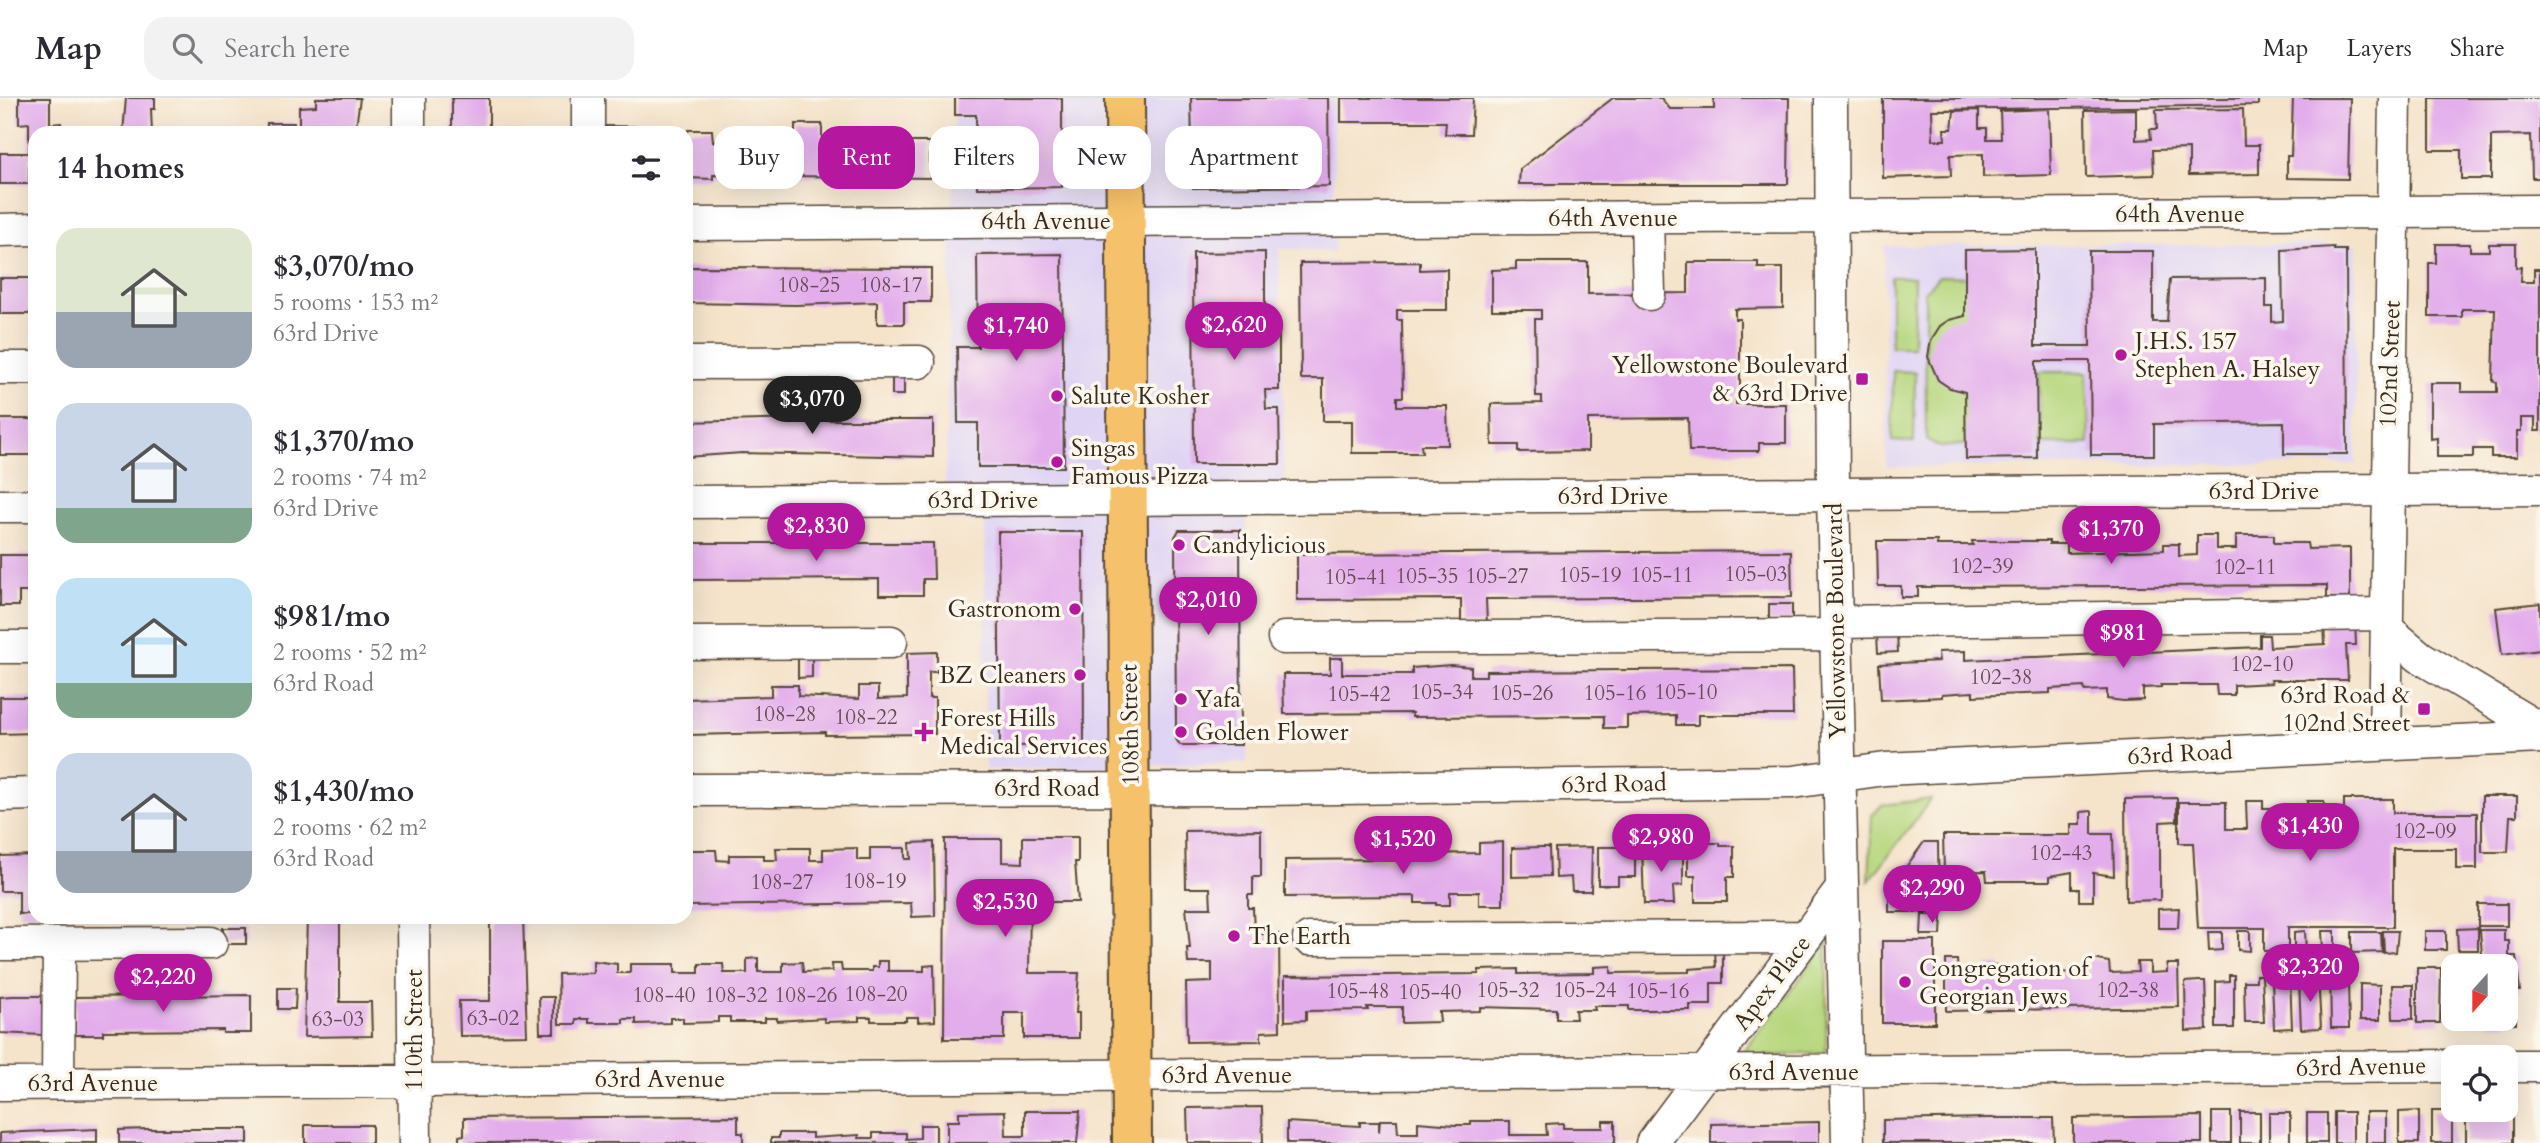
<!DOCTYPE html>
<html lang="en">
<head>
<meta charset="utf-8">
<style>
	:root { --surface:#fff; --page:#f2f2f3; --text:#2b2b33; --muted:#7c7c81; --line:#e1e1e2; --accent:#b5179e }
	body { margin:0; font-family:Cardo,serif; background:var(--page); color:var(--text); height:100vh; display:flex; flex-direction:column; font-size:26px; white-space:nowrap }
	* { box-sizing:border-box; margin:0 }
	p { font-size:23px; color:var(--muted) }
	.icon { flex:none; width:38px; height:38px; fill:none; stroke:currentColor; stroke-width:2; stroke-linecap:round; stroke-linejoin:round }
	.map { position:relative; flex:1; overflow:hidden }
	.sheet { position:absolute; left:28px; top:28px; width:665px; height:798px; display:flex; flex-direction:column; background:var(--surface); border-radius:21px; box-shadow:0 7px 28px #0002 }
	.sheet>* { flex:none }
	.banner { position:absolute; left:714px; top:28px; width:665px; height:63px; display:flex; gap:14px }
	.needle { width:46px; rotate:201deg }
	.fabs { position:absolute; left:2441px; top:856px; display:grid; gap:14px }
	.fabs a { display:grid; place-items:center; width:77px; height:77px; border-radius:14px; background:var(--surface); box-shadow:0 7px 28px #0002; font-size:35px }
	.price { position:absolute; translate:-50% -60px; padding:0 16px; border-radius:24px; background:var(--accent); color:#fff; font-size:23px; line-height:46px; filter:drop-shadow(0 2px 4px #0008) }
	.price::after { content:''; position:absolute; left:50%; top:42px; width:21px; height:16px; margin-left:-10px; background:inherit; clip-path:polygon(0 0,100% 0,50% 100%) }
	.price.on { background:#222; color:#fff }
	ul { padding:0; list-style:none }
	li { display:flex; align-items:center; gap:21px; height:175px; padding:0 28px }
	li span { display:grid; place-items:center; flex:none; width:196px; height:140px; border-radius:21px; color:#555 }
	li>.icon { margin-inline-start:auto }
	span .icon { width:84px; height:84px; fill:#fffc; stroke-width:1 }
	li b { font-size:30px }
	h2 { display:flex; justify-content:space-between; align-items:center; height:84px; padding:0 28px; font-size:30px }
	.tag { padding:0 24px; border-radius:21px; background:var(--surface); box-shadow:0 7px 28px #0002; font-size:24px; line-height:63px }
	.tag.on { background:var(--accent); color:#fff }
	header { display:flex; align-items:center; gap:42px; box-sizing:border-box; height:98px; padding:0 35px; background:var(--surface); border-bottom:2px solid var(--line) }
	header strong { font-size:33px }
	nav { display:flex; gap:38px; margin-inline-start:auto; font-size:24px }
	.search { width:490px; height:63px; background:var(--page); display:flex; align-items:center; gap:18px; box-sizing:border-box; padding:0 24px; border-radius:21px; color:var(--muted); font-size:26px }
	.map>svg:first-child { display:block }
</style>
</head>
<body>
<header>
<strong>Map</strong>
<div class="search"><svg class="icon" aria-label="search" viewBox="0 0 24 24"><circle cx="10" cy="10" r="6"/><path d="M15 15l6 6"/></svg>Search here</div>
<nav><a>Map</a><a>Layers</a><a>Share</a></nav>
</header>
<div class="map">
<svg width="2540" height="1045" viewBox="0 0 2540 1045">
	<rect width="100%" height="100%" fill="#fbf7ec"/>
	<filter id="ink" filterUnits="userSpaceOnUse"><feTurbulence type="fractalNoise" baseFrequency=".0143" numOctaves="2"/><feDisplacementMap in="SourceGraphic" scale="14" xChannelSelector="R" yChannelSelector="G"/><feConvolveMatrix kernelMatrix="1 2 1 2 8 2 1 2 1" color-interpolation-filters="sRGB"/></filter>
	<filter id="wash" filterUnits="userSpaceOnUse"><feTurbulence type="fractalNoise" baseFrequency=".00686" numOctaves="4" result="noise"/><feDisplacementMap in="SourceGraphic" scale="28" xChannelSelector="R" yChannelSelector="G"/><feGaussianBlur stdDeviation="1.57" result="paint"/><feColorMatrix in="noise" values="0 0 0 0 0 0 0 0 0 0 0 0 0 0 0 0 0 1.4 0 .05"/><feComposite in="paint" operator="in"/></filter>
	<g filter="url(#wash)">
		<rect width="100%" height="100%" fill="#f5e3ca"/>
		<path fill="#e0d4f4" d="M955,0H1334V154L1279,150L1285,388L1246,387L1247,665L985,672V424L944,422Z
			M2356,146V366L1886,369L1884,148Z"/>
		<path fill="#b7d77f" stroke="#79804e" stroke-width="2" d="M1939,178L1976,179L1971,346L1940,349L1926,341L1925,193Z
			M1891,179H1914L1913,249H1891Z
			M1893,273L1915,274L1914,344L1892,343Z
			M2039,274H2087L2089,346H2040Z
			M1931,701L1869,783L1872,717L1882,707Z
			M1827,845L1826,955L1740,959Z"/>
		<g id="blocks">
			<path fill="#e3adec" d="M19,0H50V26L61,25V35H35V60H29V86H0V55H29V25L19,26Z
				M126,0H155V11H151L152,35H123Z
				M316,0H360L356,29L299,30V9L316,8Z
				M452,0H489V34L452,35Z
				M955,0H1062V89L977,90L976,17H955Z
				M1191,0H1328L1329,88L1193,90Z
				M1341,0H1473L1471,36H1445L1446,24H1341Z
				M1613,0H1661L1670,11H1714V0H1789L1788,86H1519L1520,71Z
				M1883,0H2258V7L1932,12L1933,42H1945L1944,31H1952L1954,13L1979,12V30H1987V41H2001L2000,13L2049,11L2051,77L1983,79V56L1950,57L1951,78L1883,80Z
				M2293,0H2350L2348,81L2287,80V58H2291Z
				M2430,0H2540V80H2532L2531,37L2491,38V81H2461V52H2430Z
				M2136,11V42L2151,41L2150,31H2157L2156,12L2243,11L2244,47H2259V76L2189,77V51L2153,52L2154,77L2086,79L2085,12Z
				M267,25H294V35H267Z
				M795,26H822V44H930V80L713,77V81L686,80L688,32H712L713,45V43H795Z
				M605,28L658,29V35H605Z
				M2436,146H2470V153H2489V146H2516V170L2521,169L2520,184H2534V171H2540V333H2535V320H2521V333H2517V359H2491V351H2473V359H2437V340L2430,341V285H2461V294H2497V285L2493,283L2495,211H2462V219H2429V165H2436Z
				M2334,149V152H2346L2347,356H2284V324L2154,326V357H2091L2090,263H2036L2037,360L1966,361L1965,294L1950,290L1938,282L1928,259L1931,242L1940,228L1949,222L1965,218V152L2035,151V248H2090L2089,153H2153V224H2167L2170,181L2266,180V209H2272V224L2283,223L2282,152Z
				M1265,154V229H1279V292H1265L1266,311H1279L1280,366H1194L1193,155Z
				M1062,156L1064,369H978V325H958L957,249H978L977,157Z
				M1420,164V172L1447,171V212H1397V222H1402L1403,299H1397V308H1447L1448,347H1421L1422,355H1352V323H1323V281H1301L1300,165Z
				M1516,164H1588V196L1688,195V164H1758V170H1783V210L1735,211V221H1740V296H1736V306H1786V345H1759V353H1689L1688,320L1588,321V353L1518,354V347H1492L1491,306L1542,305V298H1536L1535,221H1541V212H1492V172L1516,171Z
				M686,169L931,170V204H904V226H877V204L796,207L686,205Z
				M0,180H35V216H0Z
				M785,277H796V297H785Z
				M892,277H904V297H892Z
				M797,303H824V322H933V359L742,355L686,359V324L797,321Z
				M0,321H35V357H0Z
				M1179,432H1240L1241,647H1180L1176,641L1175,439Z
				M998,434H1083L1084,647L1000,648Z
				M2197,437H2216V451H2236V437H2274V445H2307L2308,451L2350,450V500H2327V487L1918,489V499H1901V488H1878L1877,443H1937V447H1973L1972,443H2049V446H2067V455L2164,452V446H2179V458L2197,457Z
				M686,445H933L934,481H923V497H879V481L686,482Z
				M1791,453L1792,499L1486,501L1487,526L1461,527V501L1297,502V456Z
				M0,457H35V494H19V508H0Z
				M2540,505V552L2502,557L2496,510Z
				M1769,506H1792V524H1769Z
				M2355,522L2356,547H2346L2348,582H2271L2272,585L2234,587V597H2217L2216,587H2161V589L2143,590V602L2124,603L2107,601V592L2085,593L2084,589L2050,591V595L1973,598V594L1957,595L1942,596V599L1881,602L1879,566L1939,563L1938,554L1965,553V562L2260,549V537H2269L2270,549L2325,546L2324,524Z
				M1897,536L1898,554L1878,555L1877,537Z
				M937,554V574H929V600H935V636L825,637V634L686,637V601L771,598V587H798V598L859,601V588H878V601L907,600V555Z
				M798,559H812V579L798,580Z
				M1330,560H1342V576H1412V570L1451,567L1471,569V578H1486V573L1792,571L1793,617H1698V627H1676V617L1627,618V630H1604V618L1412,619V615L1284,616L1283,576H1330Z
				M0,599H35V635L0,636Z
				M2482,698H2517V718H2510L2508,754H2482Z
				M2177,700V723L2160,724V802L2126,803L2125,701Z
				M2344,701H2393V715H2477V771H2456V751H2393V829H2288V852L2264,853V830H2198L2193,745H2179V704H2226V731H2247L2246,703H2263V710H2307V703H2324V731H2344Z
				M2092,713V736H2113L2114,778L2093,775V803H2079V791H2072V774L2050,778V783H1987L1986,773L1944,774L1943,737H2071V726H2081V714Z
				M1261,732V779H1253V797H1248V810H1253L1254,836H1279L1280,933L1261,934V943L1187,944L1186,885L1212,884V865H1188L1187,850H1190L1186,810H1211L1210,790H1186L1185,733Z
				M1023,739H1078V764H1075L1078,804H1030L1029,875H1079L1076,915H1079V940H1024V915H1004V941H944L945,741H1002V764L1023,765Z
				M934,744L935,818L912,819L911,805L686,808V752H716L717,762L729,763V757H764V762H777L776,750H810V762H823V751L857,750V762H870V750H905V761H911L910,745Z
				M1503,744V807H1479V794H1450V807H1436V805H1415V798L1285,799V762L1392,761V753L1414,752V756L1479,755V745Z
				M1924,744H1938L1939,814H1889V787H1893Z
				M1688,745H1720V748H1734V779H1727V804H1695V778H1688Z
				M1642,748H1670V752L1683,751V787L1673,788L1674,806H1644Z
				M1543,749H1549L1550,778L1512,779V750Z
				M1592,749L1591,793H1572L1571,779L1556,780L1555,750Z
				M1598,749H1635V779H1618V787H1598Z
				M35,757V816H19V793H0V758Z
				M2478,806H2507V828H2478Z
				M2179,810L2178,830H2158V811Z
				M1922,817H1942L1941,837H1921Z
				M307,819H340V904H371L372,938L304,939Z
				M490,819H523L527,937L460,938L459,903H490Z
				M223,830H246V846H223Z
				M2478,830V852H2458L2457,831Z
				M2480,832H2504V843H2509V858H2516L2520,893H2516V925L2488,926V920H2506V868H2483Z
				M2238,833H2250V853L2238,852Z
				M2305,833L2306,854H2294V834Z
				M2322,833H2335V852H2323Z
				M2383,833H2398L2396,854L2384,855Z
				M2425,833H2446V852H2425Z
				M2208,834H2222V852L2209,853Z
				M2352,834H2381L2382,854L2352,855Z
				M1882,843H1935V925H1882Z
				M1715,853H1723V885H1711V907H1690V912H1629V908H1594L1595,912H1575L1576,921H1556V911L1480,909V913L1439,914L1440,924L1402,925V909H1367L1368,912L1306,913V922L1285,923V878L1479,876V872L1518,871V876L1594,875V869L1611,868V875L1689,874V871L1716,869Z
				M758,860V874H783V865L802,864L803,874L832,873L831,866H841L842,873H872V869H878V863H888V873H924V868L934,867L935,923L918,924V919H906V923H871V919H859V923L824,924V920L777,923V920H765V924H730V919H718V924L683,925V920H670V925L636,926V921H623V925H589V921H576V926H559L558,876L593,875V863L617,866V875H630V866H675V875H699V866H723L724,875H747V861Z
				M2088,860L2109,864L2110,875L2138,874L2137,864H2150V875L2167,874V866H2178L2179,909L1946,913V862H1957L1958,874L1965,876H1988V867H2000V876L2028,875V868H2038L2039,875L2089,874Z
				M2417,870H2441L2440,925H2417Z
				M2449,870H2454V920H2473V925H2449Z
				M2330,873H2339V877L2345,876V882H2348L2349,930H2331Z
				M2229,877H2234V930H2216V884L2229,883Z
				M2256,877H2262L2264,924H2245L2244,883H2256Z
				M2284,877H2290L2292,930L2274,931L2272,883H2284Z
				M2313,877H2318L2321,930L2301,931L2299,882L2313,881Z
				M2199,883H2205L2207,932L2186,933L2185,884Z
				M2360,886L2380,887V922H2360Z
				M2392,887H2413V921H2393Z
				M278,890H296L295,911H278Z
				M251,897V935H223V932L103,933V937H75V899Z
				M13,898H42V937L0,935V899Z
				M539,899H554V935H540Z
				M1262,1009L1263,1045H1188L1187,1010Z
				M1005,1013L1006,1038H1025V1013H1080L1077,1045H947V1023H959V1014Z
				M2419,1013V1045H2399V1014Z
				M2432,1013H2452V1045H2432Z
				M2212,1014H2231V1045H2212Z
				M2240,1014H2260V1045H2240Z
				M2334,1014H2353V1045H2334Z
				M2366,1014H2386V1045H2366Z
				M2269,1015H2290V1045H2269Z
				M2307,1015H2327V1045H2307Z
				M738,1018V1035H743V1045H459V1038L464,1037V1020Z
				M2202,1018V1045H2073V1020Z
				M1988,1020H2053L2054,1045H1883V1022Z
				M2466,1020H2513V1045H2466Z
				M1380,1022H1397L1398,1035H1418V1024L1455,1027H1471V1023H1510V1037H1547L1546,1026L1563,1025V1030H1603V1023H1615V1045H1287V1024L1360,1028V1024H1379V1034Z
				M1819,1024V1045H1711V1026Z
				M305,1027H372V1045H305Z
				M920,1027H936V1045H771V1040H779V1035H812V1040L859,1037V1040H873V1035H906V1041L920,1040Z
				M97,1031V1045H0V1035Z
				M147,1031H248V1045H119V1032Z"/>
		</g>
	</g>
	<g filter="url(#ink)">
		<use href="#blocks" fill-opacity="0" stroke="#574638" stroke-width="2"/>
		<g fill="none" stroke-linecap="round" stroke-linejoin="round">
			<g stroke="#574638" stroke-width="35">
				<path id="minor" d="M409,0V35
					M588,0V35
					M1831,0L1833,397L1848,1045
					M1647,120L1649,196
					M686,126L2540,113
					M0,132L35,131
					M686,265L919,264
					M0,270H35
					M686,404L2540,391
					M0,408H35
					M1836,524L2386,516
					M2388,532L2420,559L2540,631
					M1284,540L1836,537
					M686,545L891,544
					M0,549H35
					M2385,645L2395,0
					M686,692L1263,691L1793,684L1885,671L2540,639
					M0,697L35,696
					M413,819L415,1045
					M1309,841L1806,839
					M0,846L211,845
					M2506,968H2540
					M58,985L59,846
					M0,986L2454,968
					M1652,1045L1841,792"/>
			</g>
			<g stroke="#574638" stroke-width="42">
				<path id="major" d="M1125,0L1132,1045"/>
			</g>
			<use href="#minor" stroke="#fff" stroke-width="32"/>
			<use href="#major" stroke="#f5c16b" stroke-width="38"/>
		</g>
	</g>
	<g fill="#b5179e" stroke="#fbf7ec" stroke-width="2.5">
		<circle cx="2121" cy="257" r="7"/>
		<rect x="1855" y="274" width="14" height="14" rx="3.5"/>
		<circle cx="1057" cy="298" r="7"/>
		<circle cx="1057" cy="364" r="7"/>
		<circle cx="1179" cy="447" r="7"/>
		<circle cx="1075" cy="511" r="7"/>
		<circle cx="1080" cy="577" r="7"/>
		<circle cx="1181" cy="601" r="7"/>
		<rect x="2417" y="604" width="14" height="14" rx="3.5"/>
		<path d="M920.5 623.5h7v7h7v7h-7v7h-7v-7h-7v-7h7z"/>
		<circle cx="1181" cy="634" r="7"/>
		<circle cx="1234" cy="838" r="7"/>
		<circle cx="1905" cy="884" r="7"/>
	</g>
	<g text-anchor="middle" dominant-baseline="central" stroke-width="7" stroke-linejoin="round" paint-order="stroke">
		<g font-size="21" fill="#654b52">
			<text x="809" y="187">108-25</text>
			<text x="891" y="187">108-17</text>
			<text x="1982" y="468">102-39</text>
			<text x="2245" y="469">102-11</text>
			<text x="1756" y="476">105-03</text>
			<text x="1590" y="477">105-19</text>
			<text x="1662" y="477">105-11</text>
			<text x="1427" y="478">105-35</text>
			<text x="1497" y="478">105-27</text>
			<text x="1356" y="479">105-41</text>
			<text x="2262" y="566">102-10</text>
			<text x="2001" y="579">102-38</text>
			<text x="1442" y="594">105-34</text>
			<text x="1686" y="594">105-10</text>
			<text x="1522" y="595">105-26</text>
			<text x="1615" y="595">105-16</text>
			<text x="1359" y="596">105-42</text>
			<text x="785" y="616">108-28</text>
			<text x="866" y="619">108-22</text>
			<text x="2425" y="733">102-09</text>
			<text x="2061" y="755">102-43</text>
			<text x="875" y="783">108-19</text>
			<text x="782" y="784">108-27</text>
			<text x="1508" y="892">105-32</text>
			<text x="1585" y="892">105-24</text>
			<text x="2128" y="892">102-38</text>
			<text x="1358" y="893">105-48</text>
			<text x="1658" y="893">105-16</text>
			<text x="1430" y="894">105-40</text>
			<text x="876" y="896">108-20</text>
			<text x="664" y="897">108-40</text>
			<text x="736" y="897">108-32</text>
			<text x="806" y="897">108-26</text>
			<text x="493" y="920">63-02</text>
			<text x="338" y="921">63-03</text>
		</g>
		<g font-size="24" fill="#3b2a1e" stroke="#fbf7ec">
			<text x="2180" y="116">64th Avenue</text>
			<text x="1613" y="120">64th Avenue</text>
			<text x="1046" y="123">64th Avenue</text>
			<text transform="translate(2390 266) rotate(-88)">102nd Street</text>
			<text x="2264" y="393">63rd Drive</text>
			<text x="1613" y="398">63rd Drive</text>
			<text x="983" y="402">63rd Drive</text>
			<text transform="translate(1836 523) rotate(-91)">Yellowstone Boulevard</text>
			<text transform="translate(1130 627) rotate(-91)">108th Street</text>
			<text transform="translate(2180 656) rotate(-3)">63rd Road</text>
			<text transform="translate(1614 686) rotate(-1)">63rd Road</text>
			<text x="1047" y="690">63rd Road</text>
			<text transform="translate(1772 885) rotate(-53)">Apex Place</text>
			<text transform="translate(414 932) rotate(-90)">110th Street</text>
			<text transform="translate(2361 969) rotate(-1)">63rd Avenue</text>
			<text x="1794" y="974">63rd Avenue</text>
			<text x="1227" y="977">63rd Avenue</text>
			<text x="660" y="981">63rd Avenue</text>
			<text x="93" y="985">63rd Avenue</text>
		</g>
		<g font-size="24" fill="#3b2a1e" stroke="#fbf7ec" text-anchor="start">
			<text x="2135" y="243">J.H.S. 157<tspan x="2135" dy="28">Stephen A. Halsey</tspan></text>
			<text x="1848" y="267" text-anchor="end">Yellowstone Boulevard<tspan x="1848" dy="28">&amp; 63rd Drive</tspan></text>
			<text x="1071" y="298">Salute Kosher</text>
			<text x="1071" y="350">Singas<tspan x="1071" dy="28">Famous Pizza</tspan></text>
			<text x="1193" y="447">Candylicious</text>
			<text x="1061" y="511" text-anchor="end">Gastronom</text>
			<text x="1066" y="577" text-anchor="end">BZ Cleaners</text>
			<text x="2410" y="597" text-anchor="end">63rd Road &amp;<tspan x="2410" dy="28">102nd Street</tspan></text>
			<text x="1195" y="601">Yafa</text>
			<text x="940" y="620">Forest Hills<tspan x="940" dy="28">Medical Services</tspan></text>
			<text x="1195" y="634">Golden Flower</text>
			<text x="1248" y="838">The Earth</text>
			<text x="1919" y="870">Congregation of<tspan x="1919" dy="28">Georgian Jews</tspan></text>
		</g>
	</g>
</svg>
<div class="fabs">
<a><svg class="needle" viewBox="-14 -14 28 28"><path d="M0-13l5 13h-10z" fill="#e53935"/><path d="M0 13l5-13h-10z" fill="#7c7c81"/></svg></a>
<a><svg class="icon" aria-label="locate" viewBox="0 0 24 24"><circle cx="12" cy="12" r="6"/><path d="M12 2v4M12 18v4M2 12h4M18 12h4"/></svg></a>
</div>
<b class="price" style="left:1234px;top:264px">$2,620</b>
<b class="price" style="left:1016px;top:265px">$1,740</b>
<b class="price on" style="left:812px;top:338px">$3,070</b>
<b class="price" style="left:816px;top:465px">$2,830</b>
<b class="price" style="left:2111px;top:468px">$1,370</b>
<b class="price" style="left:1208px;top:539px">$2,010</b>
<b class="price" style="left:2123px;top:572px">$981</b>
<b class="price" style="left:2310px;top:765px">$1,430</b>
<b class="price" style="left:1661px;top:776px">$2,980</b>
<b class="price" style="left:1403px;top:778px">$1,520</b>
<b class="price" style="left:1932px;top:827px">$2,290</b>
<b class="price" style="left:1005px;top:841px">$2,530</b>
<b class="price" style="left:2310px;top:906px">$2,320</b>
<b class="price" style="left:163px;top:916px">$2,220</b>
<div class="banner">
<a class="tag">Buy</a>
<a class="tag on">Rent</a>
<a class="tag">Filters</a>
<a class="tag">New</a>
<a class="tag">Apartment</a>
</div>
<section class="sheet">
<h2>14 homes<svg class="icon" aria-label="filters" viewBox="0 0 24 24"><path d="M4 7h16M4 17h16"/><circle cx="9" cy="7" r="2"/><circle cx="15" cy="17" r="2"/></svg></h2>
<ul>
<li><span style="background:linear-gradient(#dfe7d0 60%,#9aa5b1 0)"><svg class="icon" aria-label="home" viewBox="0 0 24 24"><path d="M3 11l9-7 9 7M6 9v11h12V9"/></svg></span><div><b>$3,070/mo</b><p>5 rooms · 153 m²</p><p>63rd Drive</p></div></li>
<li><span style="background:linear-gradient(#c9d6e8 75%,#7fa58c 0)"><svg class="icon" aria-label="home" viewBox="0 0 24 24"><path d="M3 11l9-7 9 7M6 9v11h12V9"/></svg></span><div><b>$1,370/mo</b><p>2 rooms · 74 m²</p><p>63rd Drive</p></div></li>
<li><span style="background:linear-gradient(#bfe0f5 75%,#7fa58c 0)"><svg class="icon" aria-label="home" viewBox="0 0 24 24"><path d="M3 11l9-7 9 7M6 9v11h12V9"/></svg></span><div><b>$981/mo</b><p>2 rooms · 52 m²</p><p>63rd Road</p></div></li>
<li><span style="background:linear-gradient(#c9d6e8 70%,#9aa5b1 0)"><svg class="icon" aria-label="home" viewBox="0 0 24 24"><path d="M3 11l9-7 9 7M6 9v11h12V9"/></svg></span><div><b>$1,430/mo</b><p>2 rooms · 62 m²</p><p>63rd Road</p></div></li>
</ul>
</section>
</div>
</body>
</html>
